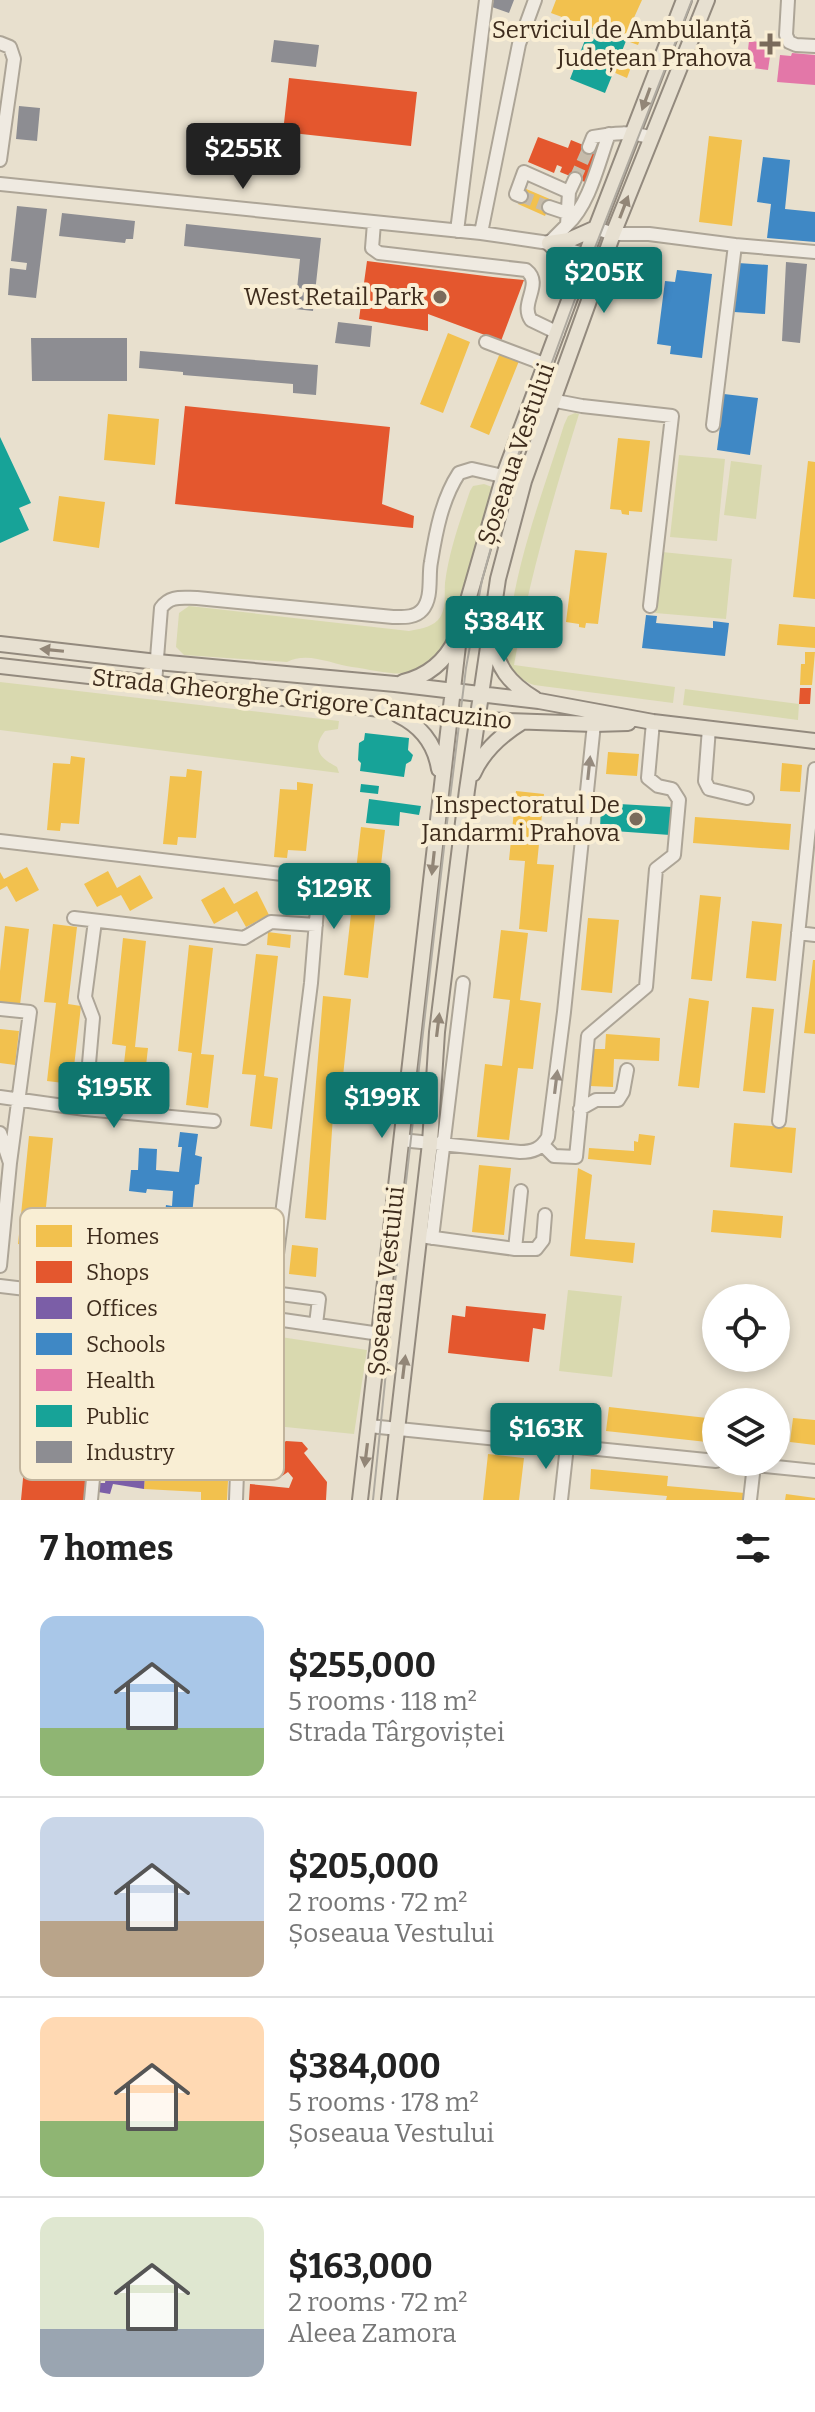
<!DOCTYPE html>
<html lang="en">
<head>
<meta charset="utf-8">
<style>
	:root { --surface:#fff; --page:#f6f6f6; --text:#222; --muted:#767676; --line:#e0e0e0; --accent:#0f766e }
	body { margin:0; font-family:Bitter,serif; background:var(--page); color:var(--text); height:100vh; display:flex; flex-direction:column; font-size:30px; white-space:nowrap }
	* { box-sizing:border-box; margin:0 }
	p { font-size:26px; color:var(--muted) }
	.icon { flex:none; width:44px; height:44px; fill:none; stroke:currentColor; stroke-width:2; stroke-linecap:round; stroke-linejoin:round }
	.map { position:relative; height:1500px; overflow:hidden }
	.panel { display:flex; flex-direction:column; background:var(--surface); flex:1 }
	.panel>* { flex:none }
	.fabs { position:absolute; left:702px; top:1284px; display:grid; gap:16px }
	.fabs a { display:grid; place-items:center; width:88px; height:88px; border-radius:50%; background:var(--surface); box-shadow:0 4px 12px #0003; font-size:40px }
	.price { position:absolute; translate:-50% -68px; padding:0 18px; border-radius:8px; background:var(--accent); color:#fff; font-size:26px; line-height:52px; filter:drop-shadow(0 2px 4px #0008) }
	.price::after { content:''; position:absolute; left:50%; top:48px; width:24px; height:18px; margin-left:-12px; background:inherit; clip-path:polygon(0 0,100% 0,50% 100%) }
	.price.current { background:#222; color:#fff }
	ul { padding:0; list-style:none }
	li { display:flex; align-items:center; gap:24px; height:200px; padding:0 40px }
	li+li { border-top:2px solid var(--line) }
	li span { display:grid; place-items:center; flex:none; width:224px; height:160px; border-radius:16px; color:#555 }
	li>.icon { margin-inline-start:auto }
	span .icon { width:96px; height:96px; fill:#fffc; stroke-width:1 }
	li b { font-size:34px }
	h2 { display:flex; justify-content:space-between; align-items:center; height:96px; padding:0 40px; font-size:34px }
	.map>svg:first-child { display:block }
</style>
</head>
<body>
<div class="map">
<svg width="815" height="1500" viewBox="0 0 815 1500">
	<rect width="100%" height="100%" fill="#e8e0ce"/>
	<path fill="#d9d9af" d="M575,413L579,414C553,497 529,580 514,665L675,687L673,703L534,685C521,681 508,670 506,656C505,645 509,631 510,620C519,553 544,489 564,425L568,416Z
		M679,455L725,459L717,541L670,537Z
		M731,461L762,465L756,519L724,515Z
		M484,484L492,487C483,522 455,654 425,669C404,679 375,670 352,667C332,664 307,651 287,662L184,655L176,647L179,613L189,606L409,631C419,629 430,628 438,620C447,609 444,596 445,583C449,551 460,521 470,491L473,486Z
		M662,552L732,559L726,619L655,613Z
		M0,682L339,721L338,729L325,731C311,749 320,758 337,767L339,773L0,730Z
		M685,689L799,704L798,720L683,705Z
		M568,1290L622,1296L612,1377L559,1371Z
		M241,1331L367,1350L354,1434L228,1421Z"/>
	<path fill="#f2c14e" d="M556,0H642L632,22L645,27L638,45L551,13Z
		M618,61L631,67L627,78L613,72Z
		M709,136L742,140L732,226L699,222Z
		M524,188L552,200L545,216L518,204Z
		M448,333L470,342L443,413L420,404Z
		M500,353L519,361L489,435L470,427Z
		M108,414L159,419L155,465L104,460Z
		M618,438L650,441L642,512L629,511V515L622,514L621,510L610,509Z
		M808,461L815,462V599L793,597Z
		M59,496L105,502L99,548L53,541Z
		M575,550L607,553L598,624L586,623L585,628L579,627V624L566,622Z
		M779,624L815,627V648L777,645Z
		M805,652H815L812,685H800L801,664H805Z
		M608,752L639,754L637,776L606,774Z
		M71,756L85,758L79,824L61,823L60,831L47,830L53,763L70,764Z
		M782,763L802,765L800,792L780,791Z
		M187,769L202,771L196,838L178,837L177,845L163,844L170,776L186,777Z
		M297,782L313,784L306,851L288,850L287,858L274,857L280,789L297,790Z
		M516,791L544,794L537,864L554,865L547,932L519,929L525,861L509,860Z
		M695,817L791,824L789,850L693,843Z
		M361,827L385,830L368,978L344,975Z
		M27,867L39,890L16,902L7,886L0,890V872L4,879Z
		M108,871L117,888L140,875L153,898L130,911L121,895L97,907L84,884Z
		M224,887L234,904L257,891L269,915L246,927L237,911L214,924L201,900Z
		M700,895L721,897L712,981L691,979Z
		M588,918L619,920L612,993L581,990Z
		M752,921L782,924L776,981L746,978Z
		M53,924L77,927L68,1004L81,1006L72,1084L47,1081L56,1003L44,1002Z
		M5,926L29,929L20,1005L0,1003V971Z
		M501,930L528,933L520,1000L541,1003L533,1069L518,1068L509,1140L477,1137L485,1064L502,1066L510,1000L493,998Z
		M268,932L291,935L290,948L267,945Z
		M123,938L146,941L135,1047L148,1048L142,1101L120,1098L126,1046L112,1044Z
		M189,945L213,948L201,1054L214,1055L208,1108L186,1105L192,1053L178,1051Z
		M256,954L278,956L264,1076L278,1078L272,1129L250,1126L256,1075L242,1074Z
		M813,960H815V1034L804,1033Z
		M323,996L351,999L342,1086H335L326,1220L305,1218Z
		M689,998L709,1001L699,1088L678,1086Z
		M752,1007L774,1009L765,1093L743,1091Z
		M0,1029L19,1031L15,1065L0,1063Z
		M606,1034L660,1038L659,1061L614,1059L613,1087L590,1086L593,1049H605Z
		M734,1123L796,1128L792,1173L730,1167Z
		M639,1134L655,1136L651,1165L588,1159L589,1148L634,1151V1141L638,1142Z
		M29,1136L53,1138L42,1246L18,1244Z
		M479,1165L511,1168L504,1235L472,1232Z
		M578,1168L592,1175L585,1239L635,1243L633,1263L570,1256Z
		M713,1210L783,1216L781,1238L711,1232Z
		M292,1245L318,1248L316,1277L289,1274Z
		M609,1407L716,1419V1443L606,1431Z
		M793,1418L815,1420V1445L790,1442Z
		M488,1454L524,1458L519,1500H483Z
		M146,1459L205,1463L228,1481L227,1500H201V1492L144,1489Z
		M591,1469L668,1476L667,1486L745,1493L744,1500H666L667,1496L590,1489Z
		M786,1494L815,1498V1500H785Z"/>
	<path fill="#e4572e" d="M289,78L417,92L411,146L283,132Z
		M538,137L568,148L571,140L598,151L585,182L560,172L562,167L557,165L554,173L528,162Z
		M367,261L493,277L524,280L501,341L428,314V331L359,319Z
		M185,406L390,427L382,504L414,516L413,528L175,504Z
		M800,688H811L810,704H799Z
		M466,1306L546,1314L544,1330L533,1328L529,1362L448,1353L452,1315L465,1317Z
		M28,1425L90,1433L84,1500H21Z
		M286,1441L302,1442L308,1449L304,1453L327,1482L326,1500H249L250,1484L289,1488L293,1478L288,1472L282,1476L273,1464L256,1462L261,1444L280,1446Z"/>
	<path fill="#7b5ea7" d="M122,1450L133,1451L146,1459L144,1489L113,1484L110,1494L98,1492L99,1483H105L109,1454Z"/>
	<path fill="#3f88c5" d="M763,157L790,160L785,209L815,212V242L767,238L771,204L757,202Z
		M738,263L768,265L765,314L734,312Z
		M677,270L712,274L702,358L670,354L671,346L657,344L665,281L675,282Z
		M724,394L758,398L750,455L717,450Z
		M646,615L657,616L656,623L713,628V621L729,623L725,656L642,648Z
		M180,1132L198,1134L195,1155L202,1157L199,1184L195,1185L192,1215H182L181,1236L162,1233L166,1205L172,1206L173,1191L147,1189L146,1193L129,1191L131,1170H138L139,1148L157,1149L156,1170L179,1172L182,1147H178Z"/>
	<path fill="#e377a8" d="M749,41L772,43L768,70L746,67Z
		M792,53L815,55V85L777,82L780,55L791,56Z"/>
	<path fill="#17a398" d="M590,27L626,41L605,93L570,79Z
		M0,437L31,503L19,508L29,530L0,543Z
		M365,733L409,738L408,750L413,755L411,761L406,764L404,777L360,771L361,763L358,760L359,743L364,740Z
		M361,784L379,786L378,794L360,792Z
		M369,799L421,806L419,815L400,812L399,826L366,823Z
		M601,803L672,807L670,835L600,830Z"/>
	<path fill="#8d8d92" d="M494,0H514L509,13L492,7Z
		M274,40L319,45L316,67L271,62Z
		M19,106L40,108L37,141L16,139Z
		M17,206L47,209L36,298L8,295L10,268L26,270L27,263L11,261Z
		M62,213L135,221L133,239H126L125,243L59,236Z
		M186,224L321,238L313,311L295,309L300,259L184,246Z
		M786,262L807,264L800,343L782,341Z
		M338,322L372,326L370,347L335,343Z
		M31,338H127V381H32Z
		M140,351L318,365L316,395L293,393V384L183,375V372L139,368Z"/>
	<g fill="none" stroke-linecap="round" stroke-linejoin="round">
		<path stroke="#c6bcab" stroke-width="12" stroke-dasharray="12 6" stroke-linecap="butt" d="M575,179L589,147
			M521,196L549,207"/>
		<g stroke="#ada597" stroke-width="16">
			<path id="minor" d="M788,0L786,35L789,42L796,45L815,46
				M0,43L10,47L14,59L0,160
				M589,147L593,137C613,133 632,131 651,138
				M0,184L481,233L549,243L603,261
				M521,196L516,194L524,172L569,192
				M549,207L567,213
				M374,223L372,248L379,253L526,270C544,284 519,303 531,320L558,333
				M567,225C590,203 598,164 609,134
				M596,228L613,234H649L735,245L713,425
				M457,231L486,0
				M481,233L519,44L535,0
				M549,243L567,225L569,192L575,179
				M735,245L815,252
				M486,342L547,365
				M535,397L582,406L672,416L650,606
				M155,683L161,608C170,595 182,598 197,598L393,617C403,617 415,618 422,610C433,598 428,576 431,562C436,531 442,499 459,473L472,469L524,481
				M709,728L705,781L709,789L747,798
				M0,841L299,876C310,880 315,885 318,897L311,983L269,1318
				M74,918L244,938L271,922L316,925
				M798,933L815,935
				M0,1009L30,1012L10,1163
				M0,1097L85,1109L214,1121
				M85,1109L93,1018L85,997L95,921
				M580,1109L596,1100H618L623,1092L627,1070
				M779,1121L815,769
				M0,1133L10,1163L0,1266
				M401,1140L520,1152C533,1152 541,1149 548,1137L564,1012L594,724
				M543,1145L554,1156L576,1157L588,1036L646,987L656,869L674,855L679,800L672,789L658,786L648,778L653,722
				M427,1237L515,1249H536L543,1240L545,1215
				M432,1238L463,983
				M515,1249L521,1191
				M0,1286L269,1318L380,1334
				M273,1293L319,1299L316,1324
				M369,1426L716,1461
				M726,1462L815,1471
				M91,1500L97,1436L215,1448
				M236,1500L237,1473
				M561,1500L567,1446
				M750,1500L754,1465"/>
		</g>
		<g stroke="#938a7e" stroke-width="18">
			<path id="major" d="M549,243L569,240L596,228
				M549,243L570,264L578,277
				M492,637C497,668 509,683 535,699
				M0,644L157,662L395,684L539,701L653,722L815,741
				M0,666L477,720L594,724L628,723
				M403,682C428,676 445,662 456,639
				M398,715C421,726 435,744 439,769
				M473,774C483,751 501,735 522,722
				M360,1500L460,628L504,475L596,228L684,0
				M389,1500L430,1143L437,1032L467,790L498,579L524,481L613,234L707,0"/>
		</g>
		<use href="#minor" stroke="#efeae1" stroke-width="12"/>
		<use href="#major" stroke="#e7e0d1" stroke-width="14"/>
		<path stroke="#afaaa0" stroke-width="2" d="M373,1500L399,1244L445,839L466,668L482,580L513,469L578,291L692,0"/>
	</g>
	<defs><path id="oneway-solid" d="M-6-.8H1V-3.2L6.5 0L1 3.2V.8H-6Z" transform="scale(2)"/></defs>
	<g fill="#928677">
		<use href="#oneway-solid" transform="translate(646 99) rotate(110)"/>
		<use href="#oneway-solid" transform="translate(624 207) rotate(-69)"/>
		<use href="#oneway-solid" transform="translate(52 650) rotate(-174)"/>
		<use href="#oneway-solid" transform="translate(433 863) rotate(96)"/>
		<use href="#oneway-solid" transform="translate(438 1025) rotate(-83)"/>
		<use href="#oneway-solid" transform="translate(404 1367) rotate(-83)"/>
		<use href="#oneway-solid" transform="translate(366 1455) rotate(97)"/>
	</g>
	<g fill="#968b7f">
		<use href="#oneway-solid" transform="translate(589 768) rotate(-84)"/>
		<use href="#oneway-solid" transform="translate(556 1082) rotate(-83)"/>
	</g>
	<g fill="#7a6b5b" stroke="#f9eed4" stroke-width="3">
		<path d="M766 32h8v8h8v8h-8v8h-8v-8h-8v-8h8z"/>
		<circle cx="440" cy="297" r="8"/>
		<circle cx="636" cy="819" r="8"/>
	</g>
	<g text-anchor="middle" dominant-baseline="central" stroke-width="8" stroke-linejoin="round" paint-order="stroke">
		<g font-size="24" fill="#3e2c1d" stroke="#f9eed4" text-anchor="end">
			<text x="752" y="30">Serviciul de Ambulanță<tspan x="752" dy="28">Județean Prahova</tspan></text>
			<text x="424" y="297">West Retail Park</text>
			<text x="620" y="805">Inspectoratul De<tspan x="620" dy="28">Jandarmi Prahova</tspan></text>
		</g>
		<g font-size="24" fill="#3e2c1d" stroke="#f9eed4">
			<text transform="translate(516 454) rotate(-71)">Șoseaua Vestului</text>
			<text transform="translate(302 699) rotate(6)">Strada Gheorghe Grigore Cantacuzino</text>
			<text transform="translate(386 1281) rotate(-84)">Șoseaua Vestului</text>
		</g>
	</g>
	<rect x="20" y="1208" width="264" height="272" rx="12" fill="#f9eed4" stroke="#c1b49d" stroke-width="2"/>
	<rect x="36" y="1225" width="36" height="22" fill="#f2c14e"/>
	<rect x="36" y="1261" width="36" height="22" fill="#e4572e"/>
	<rect x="36" y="1297" width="36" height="22" fill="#7b5ea7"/>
	<rect x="36" y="1333" width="36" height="22" fill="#3f88c5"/>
	<rect x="36" y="1369" width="36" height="22" fill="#e377a8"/>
	<rect x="36" y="1405" width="36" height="22" fill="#17a398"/>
	<rect x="36" y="1441" width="36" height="22" fill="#8d8d92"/>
	<g font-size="22" fill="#3e2c1d">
		<text x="86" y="1244">Homes</text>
		<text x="86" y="1280">Shops</text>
		<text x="86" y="1316">Offices</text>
		<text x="86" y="1352">Schools</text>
		<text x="86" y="1388">Health</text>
		<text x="86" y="1424">Public</text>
		<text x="86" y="1460">Industry</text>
	</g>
</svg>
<div class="fabs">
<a><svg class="icon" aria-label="locate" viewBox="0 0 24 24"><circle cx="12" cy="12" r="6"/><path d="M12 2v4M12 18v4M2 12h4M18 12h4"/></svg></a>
<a><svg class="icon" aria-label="layers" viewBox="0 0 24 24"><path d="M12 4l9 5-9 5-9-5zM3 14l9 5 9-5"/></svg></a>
</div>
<b class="price current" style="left:243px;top:191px">$255K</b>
<b class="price" style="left:604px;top:315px">$205K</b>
<b class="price" style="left:504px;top:664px">$384K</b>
<b class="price" style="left:334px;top:931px">$129K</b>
<b class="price" style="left:114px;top:1130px">$195K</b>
<b class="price" style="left:382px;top:1140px">$199K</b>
<b class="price" style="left:546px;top:1471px">$163K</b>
</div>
<section class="panel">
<h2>7 homes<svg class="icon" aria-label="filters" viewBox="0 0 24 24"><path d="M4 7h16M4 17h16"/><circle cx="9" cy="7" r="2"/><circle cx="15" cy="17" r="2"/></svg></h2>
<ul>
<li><span style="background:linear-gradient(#a9c7e8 70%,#8fb573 0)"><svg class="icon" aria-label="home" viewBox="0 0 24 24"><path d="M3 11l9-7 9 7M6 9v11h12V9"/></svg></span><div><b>$255,000</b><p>5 rooms · 118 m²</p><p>Strada Târgoviștei</p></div></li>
<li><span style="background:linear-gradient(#c9d6e8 65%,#b9a48a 0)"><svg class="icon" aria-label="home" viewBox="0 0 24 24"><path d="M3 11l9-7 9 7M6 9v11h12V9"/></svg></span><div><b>$205,000</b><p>2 rooms · 72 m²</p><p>Șoseaua Vestului</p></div></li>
<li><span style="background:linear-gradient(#ffd9b3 65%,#8fb573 0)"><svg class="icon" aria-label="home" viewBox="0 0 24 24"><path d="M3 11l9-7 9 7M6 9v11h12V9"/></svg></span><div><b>$384,000</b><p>5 rooms · 178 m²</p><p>Șoseaua Vestului</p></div></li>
<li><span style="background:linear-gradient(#dfe7d0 70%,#9aa5b1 0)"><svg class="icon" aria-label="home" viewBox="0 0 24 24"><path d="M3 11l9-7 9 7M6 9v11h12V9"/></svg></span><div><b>$163,000</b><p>2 rooms · 72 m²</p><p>Aleea Zamora</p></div></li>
</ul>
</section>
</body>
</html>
